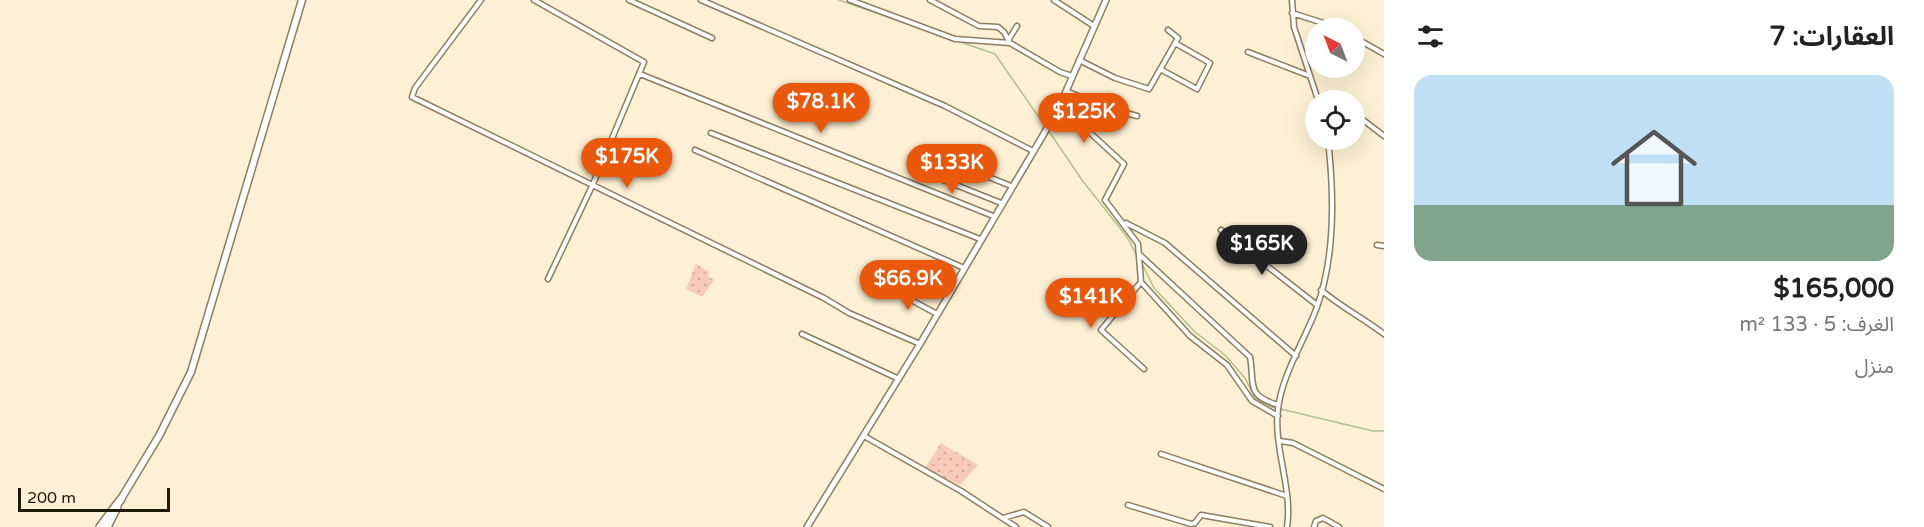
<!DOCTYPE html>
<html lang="ar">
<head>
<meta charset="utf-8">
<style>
	:root { --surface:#fff; --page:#f2f2f2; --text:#222; --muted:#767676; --accent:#ea580c }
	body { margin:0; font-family:"Varela Round","Noto Sans Arabic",sans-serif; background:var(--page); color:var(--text); direction:rtl; height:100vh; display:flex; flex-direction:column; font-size:22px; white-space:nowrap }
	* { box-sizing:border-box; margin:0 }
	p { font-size:20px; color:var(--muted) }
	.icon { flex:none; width:33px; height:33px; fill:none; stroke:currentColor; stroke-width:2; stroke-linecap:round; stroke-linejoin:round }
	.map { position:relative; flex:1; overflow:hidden; direction:ltr }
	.details { display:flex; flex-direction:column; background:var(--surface); width:540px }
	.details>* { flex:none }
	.needle { width:39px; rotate:318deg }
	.fabs { position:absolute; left:1305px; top:18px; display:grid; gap:12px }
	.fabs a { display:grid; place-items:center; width:60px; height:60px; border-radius:50%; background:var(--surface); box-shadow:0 6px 24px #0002; font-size:30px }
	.scale { position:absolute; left:18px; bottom:15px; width:152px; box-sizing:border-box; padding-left:6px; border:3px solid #201a0d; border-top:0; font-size:16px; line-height:21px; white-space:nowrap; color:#201a0d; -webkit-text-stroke:4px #fef0d4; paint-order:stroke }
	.price { position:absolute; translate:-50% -51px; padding:0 14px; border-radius:21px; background:var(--accent); color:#fff; font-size:20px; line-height:39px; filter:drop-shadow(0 2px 3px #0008) }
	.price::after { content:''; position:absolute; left:50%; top:36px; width:18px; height:14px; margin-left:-9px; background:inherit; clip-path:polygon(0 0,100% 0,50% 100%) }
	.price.selected { background:#222; color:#fff }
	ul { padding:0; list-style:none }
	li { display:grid; align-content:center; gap:12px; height:318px; padding:0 30px }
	li span { display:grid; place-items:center; height:186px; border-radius:18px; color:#555 }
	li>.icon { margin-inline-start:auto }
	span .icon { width:108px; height:108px; fill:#fffc; stroke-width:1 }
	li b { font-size:26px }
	h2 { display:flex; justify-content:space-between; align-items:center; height:72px; padding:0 30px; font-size:26px }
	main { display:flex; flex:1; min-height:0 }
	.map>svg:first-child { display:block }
</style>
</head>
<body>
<main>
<section class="details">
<h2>العقارات: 7<svg class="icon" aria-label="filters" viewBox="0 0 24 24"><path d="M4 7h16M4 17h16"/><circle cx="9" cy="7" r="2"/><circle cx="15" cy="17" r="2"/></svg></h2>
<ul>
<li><span style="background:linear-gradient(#bfe0f5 70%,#7fa58c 0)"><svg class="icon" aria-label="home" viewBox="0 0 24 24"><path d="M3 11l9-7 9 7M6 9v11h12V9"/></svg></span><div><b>$165,000</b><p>الغرف: 5 · 133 m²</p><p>منزل</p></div></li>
</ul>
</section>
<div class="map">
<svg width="1384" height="527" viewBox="0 0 1384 527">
	<defs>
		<pattern id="grass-dots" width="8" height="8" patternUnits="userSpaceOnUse" patternTransform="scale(1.5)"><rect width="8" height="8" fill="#f7cbb8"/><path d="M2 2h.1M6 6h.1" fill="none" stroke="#d3ae9d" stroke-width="1.8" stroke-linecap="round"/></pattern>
	</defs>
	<rect width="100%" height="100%" fill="#fef0d4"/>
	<path fill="url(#grass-dots)" d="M696,264L710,272L708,276L714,280L702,297L686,289Z
		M941,443L978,465L960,485L943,477L939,472L936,474L925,468Z"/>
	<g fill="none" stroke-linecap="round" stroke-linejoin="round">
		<path stroke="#b0c08b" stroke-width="1.5" d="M839,0L995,54L1045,126
			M1048,130L1082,180L1127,237L1137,256
			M1141,262L1154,288L1195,332L1225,355L1245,378L1255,398L1272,407L1373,431H1384"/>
		<g stroke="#8e7d5e" stroke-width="7">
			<path id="minor" d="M481,0L415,88L412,97L824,298L849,313L920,344
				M534,0L644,62L593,184L548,279
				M629,0L712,38
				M701,0L945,106L1033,151
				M850,0L955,39L1010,43L1060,72L1072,76
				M930,0L979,26L998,27L1004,32L1010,43
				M1054,0L1094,26
				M1292,0L1294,27L1318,100
				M1292,13L1339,28
				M1354,37L1384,54
				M1009,39L1017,26
				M1248,52L1310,76
				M1079,60L1115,78L1149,89L1178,38L1168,30
				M1160,69L1197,89L1210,63L1175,43
				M640,74L993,216
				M1066,91L1104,107L1137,116
				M1318,98L1328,100
				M1060,105L1124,164L1105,200L1138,244L1141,282L1190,336L1227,365L1252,401L1278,416
				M1354,113L1384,136
				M711,133L980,239
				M695,150L964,268
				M932,154L1011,186
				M911,167L1001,203
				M1126,223L1165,243L1296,356
				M1221,230L1317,305
				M1377,245L1384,246
				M1140,255L1250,357C1255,384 1245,395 1278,405
				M1141,282L1101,330L1144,369
				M891,289L937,314
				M1321,290C1341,307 1363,318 1384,334
				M802,334L899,379
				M864,436L961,491L1016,527
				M1280,441L1293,443L1384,489
				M1161,454L1287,496
				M1128,505L1191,524L1195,523L1201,515L1270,527
				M1003,518L1024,512L1048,527
				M1287,527C1293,489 1273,447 1278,409C1282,374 1305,340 1317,307C1335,257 1334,192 1328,140
				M1314,527L1316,521L1323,518L1339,527"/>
		</g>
		<g stroke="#8e7d5e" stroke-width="8">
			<path id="tertiary" d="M807,527L920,344L1042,137L1060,105L1106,0"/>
		</g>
		<g stroke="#8e7d5e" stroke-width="9">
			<path id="primary" d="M121,499L159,436L191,372L302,0"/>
		</g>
		<g stroke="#8e7d5e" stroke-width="10">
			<path id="trunk" d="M100,527L121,499
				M107,527L117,507"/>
		</g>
		<use href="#minor" stroke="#fff" stroke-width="4"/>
		<use href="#tertiary" stroke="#fff" stroke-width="5"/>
		<use href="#primary" stroke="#fff" stroke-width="6"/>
		<use href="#trunk" stroke="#fff" stroke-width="7"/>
	</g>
</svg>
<div class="fabs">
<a><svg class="needle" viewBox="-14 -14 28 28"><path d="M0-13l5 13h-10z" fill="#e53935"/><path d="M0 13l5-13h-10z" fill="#767676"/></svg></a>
<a><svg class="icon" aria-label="locate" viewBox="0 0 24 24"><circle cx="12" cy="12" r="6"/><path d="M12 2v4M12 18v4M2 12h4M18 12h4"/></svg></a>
</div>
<div class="scale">200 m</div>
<b class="price" style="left:821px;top:134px">$78.1K</b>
<b class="price" style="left:1084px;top:144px">$125K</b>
<b class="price" style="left:627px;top:189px">$175K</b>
<b class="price" style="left:952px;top:195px">$133K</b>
<b class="price selected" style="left:1262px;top:276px">$165K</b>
<b class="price" style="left:908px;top:311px">$66.9K</b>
<b class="price" style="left:1091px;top:329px">$141K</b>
</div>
</main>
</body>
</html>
